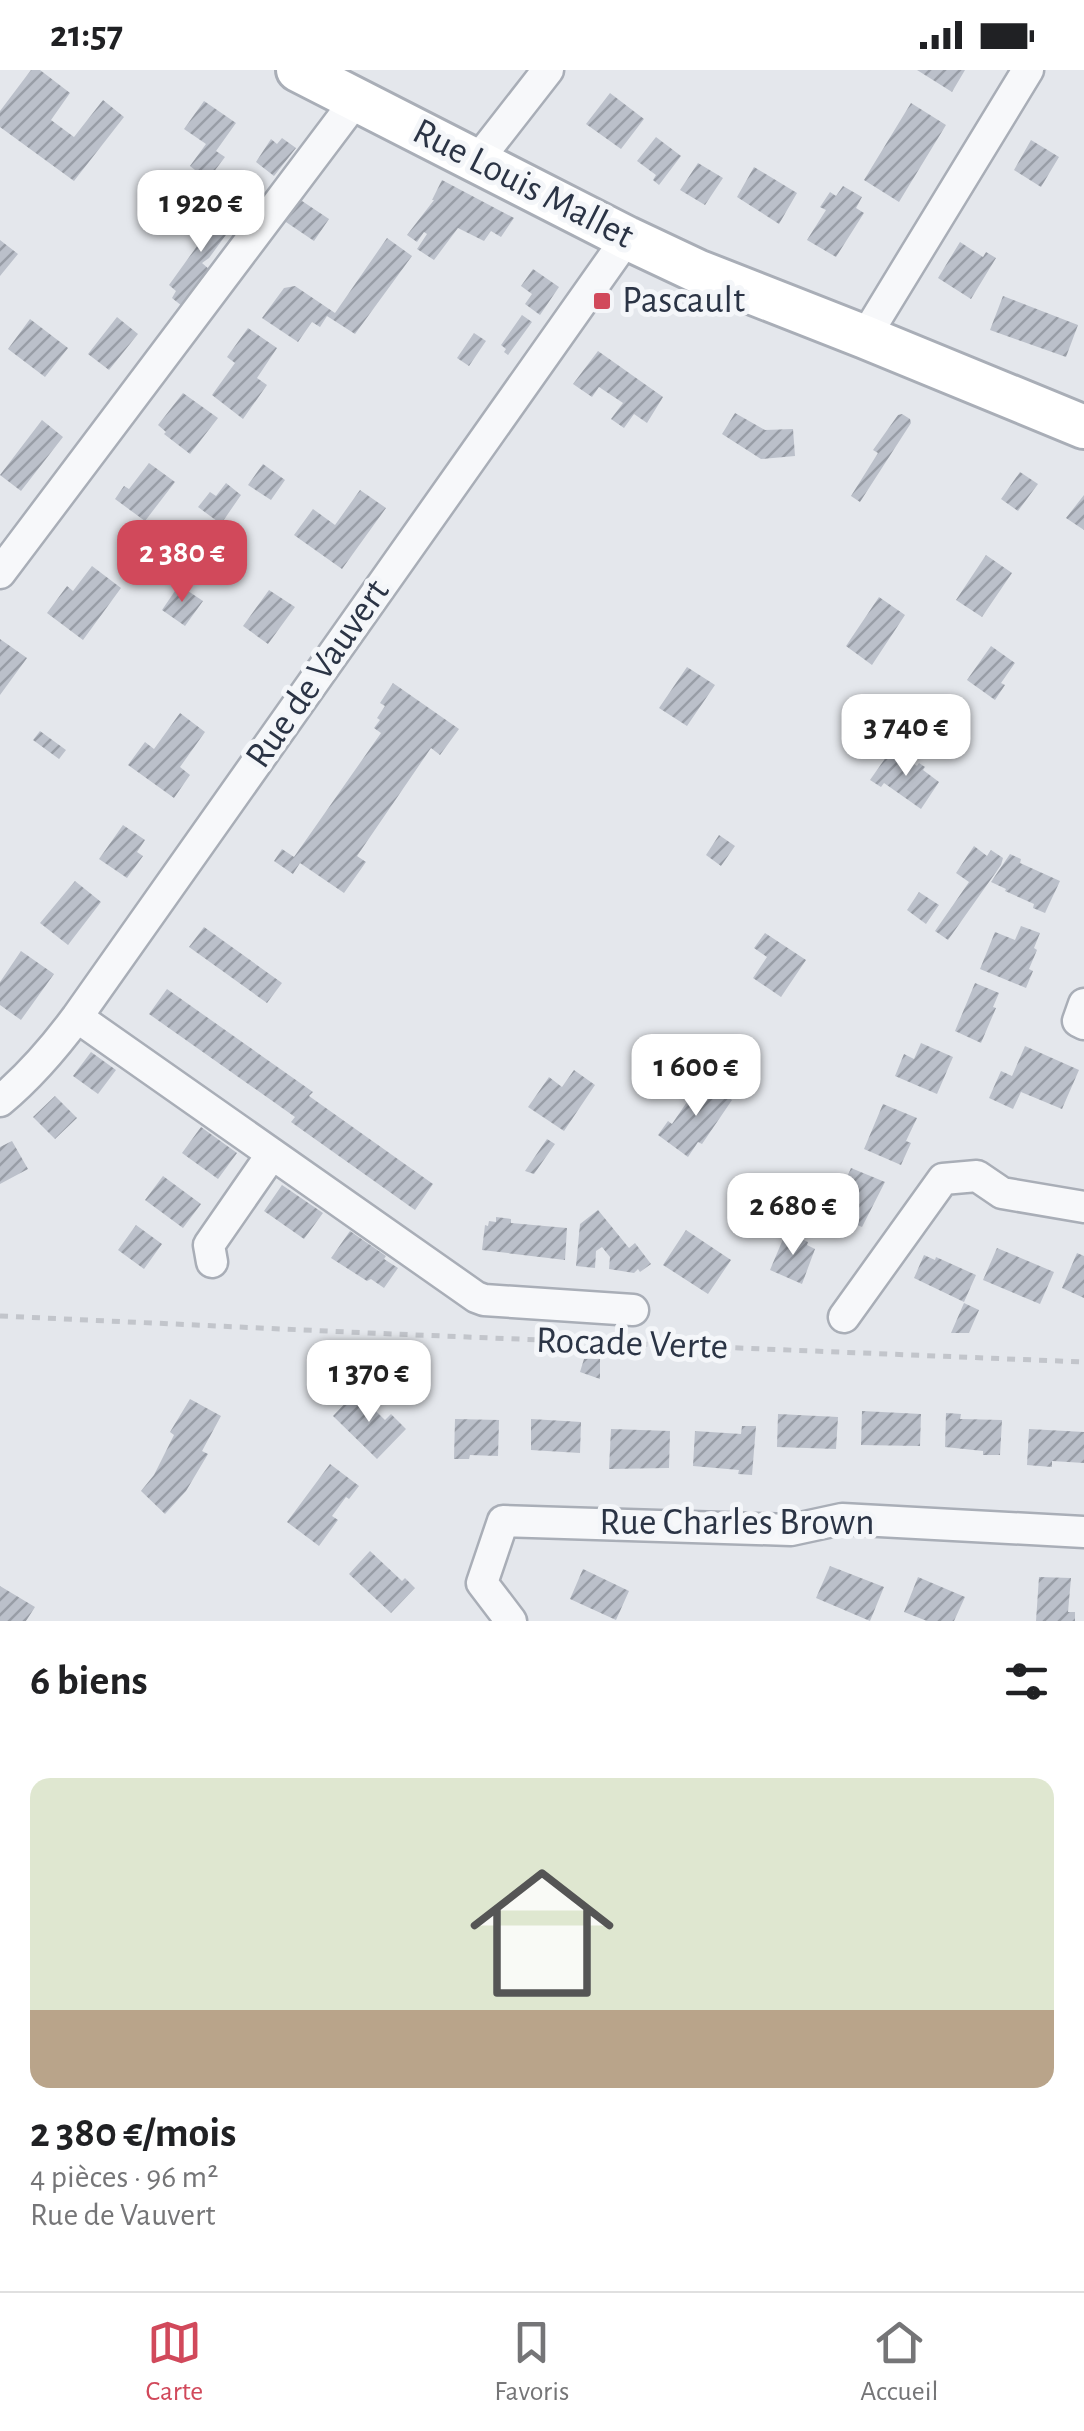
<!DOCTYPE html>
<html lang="fr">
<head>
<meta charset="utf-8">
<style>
	:root { --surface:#fff; --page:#f2f2f2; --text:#202124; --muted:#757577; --line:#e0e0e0; --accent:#d1495b }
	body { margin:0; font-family:"Alegreya Sans",sans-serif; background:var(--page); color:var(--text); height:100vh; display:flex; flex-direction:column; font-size:38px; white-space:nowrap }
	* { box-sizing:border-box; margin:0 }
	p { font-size:32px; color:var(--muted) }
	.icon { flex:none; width:55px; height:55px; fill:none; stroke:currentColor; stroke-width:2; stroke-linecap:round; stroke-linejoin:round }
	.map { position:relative; height:1551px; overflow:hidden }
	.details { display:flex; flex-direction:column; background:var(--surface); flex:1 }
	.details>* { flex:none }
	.price { position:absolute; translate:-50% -85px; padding:0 22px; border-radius:20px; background:#fff; color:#222; font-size:32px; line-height:65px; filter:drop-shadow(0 2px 5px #0008) }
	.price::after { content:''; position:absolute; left:50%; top:60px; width:30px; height:22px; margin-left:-15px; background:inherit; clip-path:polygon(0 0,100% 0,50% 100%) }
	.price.active { background:var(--accent); color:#fff }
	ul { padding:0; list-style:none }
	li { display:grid; align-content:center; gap:20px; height:530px; padding:0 30px }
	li+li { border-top:2px solid var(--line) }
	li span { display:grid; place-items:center; height:310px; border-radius:20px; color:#555 }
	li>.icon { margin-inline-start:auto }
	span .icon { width:180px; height:180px; fill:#fffc; stroke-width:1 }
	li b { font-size:42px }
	h2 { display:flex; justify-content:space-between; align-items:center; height:120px; padding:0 30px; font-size:42px }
	.status { display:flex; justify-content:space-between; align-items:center; height:70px; padding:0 50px; background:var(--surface); direction:ltr }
	.status svg { height:28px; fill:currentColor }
	.dock { display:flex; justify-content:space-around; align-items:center; height:140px; border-top:2px solid var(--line); background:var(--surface); font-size:28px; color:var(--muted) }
	.dock a { display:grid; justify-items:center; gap:5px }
	.dock .active { color:var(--accent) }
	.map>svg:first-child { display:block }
</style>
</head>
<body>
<div class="status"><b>21:57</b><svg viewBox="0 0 49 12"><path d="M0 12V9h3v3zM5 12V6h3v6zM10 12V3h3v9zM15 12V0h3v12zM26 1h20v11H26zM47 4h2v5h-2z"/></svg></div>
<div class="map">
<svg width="1084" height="1551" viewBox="0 0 1084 1551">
	<defs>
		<pattern id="building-hatch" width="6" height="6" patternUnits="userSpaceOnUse" patternTransform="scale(2.5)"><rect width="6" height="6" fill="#bbc0ca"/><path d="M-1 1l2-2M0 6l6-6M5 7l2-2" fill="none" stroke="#989da6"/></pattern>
	</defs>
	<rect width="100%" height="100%" fill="#e4e7ec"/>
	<path fill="url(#building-hatch)" d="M31,0H40L70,23L51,50L74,67L103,30L124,47L74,111L0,57V41Z
		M917,0H965L952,22Z
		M610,23L644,49L621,79L586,54Z
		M204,31L236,53L216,81L225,87L203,116L191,107L195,100L190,96L206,74L184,59Z
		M911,33L946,55L899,132L864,110Z
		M656,67L681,86L659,115L653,110L656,105L637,91Z
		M282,68L296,78L274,106L256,92L271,69L277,74Z
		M1031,70L1059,87L1041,117L1014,100Z
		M698,93L723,108L705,135L680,120Z
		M754,97L797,123L779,154L737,127Z
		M442,110L514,148L501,167L491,161L484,171L458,158L434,190L417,179L427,164L424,162L417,172L407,165L434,130H432Z
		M843,116L862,127L856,138L864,143L836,187L807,170L826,140L820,137L830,122L836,126Z
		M299,129L329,149L314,171L283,150Z
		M210,136L234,154L209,188L202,193L210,200L182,236L172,228L176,221L169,215L200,172L193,168L206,149L203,146Z
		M387,168L412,186L355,264L327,246L320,257L312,252L298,272L262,248L284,218L295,216L335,243Z
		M0,170L18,184L0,206Z
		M960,172L983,187L986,182L996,188L971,229L938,208Z
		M533,199L559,217L540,245L525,234L532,224L521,216Z
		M1003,226L1078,255L1066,287L990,260Z
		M522,245L532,252L508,285L504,282L506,279L501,275Z
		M117,247L138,264L109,300L88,284Z
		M30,249L68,278L45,307L8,279Z
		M248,258L277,278L257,308L267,315L243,349L212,325L235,293L227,287Z
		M474,263L486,271L469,296L457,288Z
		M598,281L663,327L647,353L634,344L624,358L611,349L623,333L599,317L592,327L573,314Z
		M183,323L218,348L190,384L164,364L166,362L158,355Z
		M735,343L765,360L793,359L795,386L761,389L722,364Z
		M902,344L910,349L911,353L860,432L851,426L878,383L873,380L898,345Z
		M42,350L63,367L21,421L0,405Z
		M149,393L175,412L145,451L115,429L124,416L129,419Z
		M263,394L285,410L271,430L248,415Z
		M1020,402L1038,414L1018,441L1001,429Z
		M226,413L241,425L221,454L198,437L210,422L216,426Z
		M360,420L386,438L342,499L294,465L313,439L335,455Z
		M1084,425V460L1066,448Z
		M986,485L1012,503L982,547L956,530Z
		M92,496L121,518L83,570L47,543L67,516L73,521Z
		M179,515L203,531L185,556L162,540Z
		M269,520L295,537L268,574L243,556Z
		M879,527L905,545L872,595L846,576Z
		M0,569L27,588L0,625Z
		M991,576L1015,593L1001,613L1005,615L995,630L967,610Z
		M687,597L715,615L687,656L659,638Z
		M393,613L459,659L440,685L431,678L357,786L366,792L344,823L300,793L293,804L274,791L282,779L294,787L381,663L374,658L380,650L377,648L385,636L380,633Z
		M180,643L205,662L180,697L190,705L174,728L128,695L145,672L154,679Z
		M40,661L66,680L59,689L33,670Z
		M889,683L899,690L902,686L917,696L919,693L925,697L923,700L939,712L921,739L884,713L881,717L870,710Z
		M123,755L145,770L137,782L143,786L127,808L99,789Z
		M719,765L735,776L721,796L706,785Z
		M974,776L987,786L991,780L1003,788L1001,795L948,870L935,861L969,812L956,803Z
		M1010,784L1021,789L1020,793L1060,811L1045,843L1033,838L1034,834L1005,821L1006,819L991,812Z
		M75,811L101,832L68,875L40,853Z
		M919,822L939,835L926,854L907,840Z
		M1021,856L1040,863L1034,878L1037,880L1029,899L1033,901L1026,918L980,899L995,862L1015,870Z
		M204,857L282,913L267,933L189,877Z
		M765,863L806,890L781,927L753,908L767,887L754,878Z
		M21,881L54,904L21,950L0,935V912Z
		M975,913L999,923L993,937L996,938L981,973L955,961Z
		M167,919L313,1022L309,1026L433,1114L415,1140L291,1052L295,1047L149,944Z
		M921,973L953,987L937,1024L895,1006L904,984L914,989Z
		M1025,976L1079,1000L1062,1039L1021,1022L1013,1039L989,1028L1001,1001L1012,1006Z
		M91,982L116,1000L98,1024L73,1006Z
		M574,1000L595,1015L564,1061L528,1037L549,1007L562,1017Z
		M702,1010L732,1030L702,1074L698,1072L688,1087L658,1065L668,1051L672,1054Z
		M55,1026L77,1048L55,1069L33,1047Z
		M883,1034L917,1048L906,1071L911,1073L901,1095L864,1079Z
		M201,1057L237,1083L218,1109L182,1083Z
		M547,1069L555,1074L534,1104L525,1101Z
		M12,1071L28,1099L0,1114V1077Z
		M851,1098L885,1112L862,1157L831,1144Z
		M163,1106L201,1134L183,1158L145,1130Z
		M282,1115L323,1143L304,1169L264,1141Z
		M598,1140L629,1178L635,1173L651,1194L640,1202L638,1199L634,1203L609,1199L610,1187L602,1177L596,1181L595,1198L576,1196L580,1154Z
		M496,1147L511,1149V1153L567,1158L565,1190L482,1180L485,1155L488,1156L489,1151L496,1152Z
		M136,1155L162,1174L144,1199L118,1180Z
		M686,1160L731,1190L708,1224L663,1195Z
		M350,1161L386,1186L384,1189L398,1198L384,1218L371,1209L367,1211L331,1188Z
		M786,1162L808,1172L807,1175L815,1179L802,1214L770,1200Z
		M997,1178L1054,1202L1040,1234L983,1210Z
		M1077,1183L1084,1186V1228L1062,1218Z
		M924,1185L935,1190L936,1187L976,1205L964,1232L914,1208Z
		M964,1233L979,1240L969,1263H951Z
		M387,1284L412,1285V1310H386Z
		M584,1289H600V1309L580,1302Z
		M356,1322L385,1350L391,1344L406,1359L377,1389L333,1346Z
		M190,1329L221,1346L202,1381L208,1384L186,1421L165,1444L141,1421L154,1405L174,1365L170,1362Z
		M862,1341L921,1344L920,1376L861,1375Z
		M946,1343L961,1344L960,1349L1002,1350L1000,1385H983V1381L945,1377Z
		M778,1344L838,1347L836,1379L777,1377Z
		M455,1349L499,1350L498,1386L470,1385L469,1389H454Z
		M531,1349L581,1352L580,1383L531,1380Z
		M742,1356H756L752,1405L738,1404L739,1400L693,1396L695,1361L741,1364Z
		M611,1359L670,1361L669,1398L609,1399Z
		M1029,1359L1084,1362V1393L1052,1391V1397L1027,1395Z
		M330,1394L359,1416L349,1429L346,1427L332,1446L338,1450L319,1476L287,1452Z
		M370,1481L402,1511L405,1508L415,1518L391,1543L349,1504Z
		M830,1496L884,1517L870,1551L816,1528Z
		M583,1499L629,1521L616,1550L570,1529Z
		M918,1507L965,1527L954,1551H927L904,1542Z
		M1039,1507L1071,1508L1068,1542H1075V1551H1036Z
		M0,1516L35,1537L26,1551H0Z"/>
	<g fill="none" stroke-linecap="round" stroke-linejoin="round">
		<g stroke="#a9aeb7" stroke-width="35">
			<path id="minor" d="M477,91L548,0
				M865,267L1028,0
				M0,503L356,30
				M1084,934L1078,951L1084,954
				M77,947L476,1227L484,1230L633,1240
				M0,1031C30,1006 54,978 77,947L627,168
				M212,1192L209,1175L272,1084
				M844,1247L943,1109L977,1106L1002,1123L1084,1137
				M511,1551L482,1513L503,1451L791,1460L842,1449L1084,1462"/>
		</g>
		<g stroke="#a9aeb7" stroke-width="48">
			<path id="secondary" d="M298,0L627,168L697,201L865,267L1084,357"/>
		</g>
		<path stroke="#c2c5cb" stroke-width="5" stroke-dasharray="8 8" stroke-linecap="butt" d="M0,1246L369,1263L1084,1292"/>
		<use href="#minor" stroke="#f7f8fa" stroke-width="30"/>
		<use href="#secondary" stroke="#fff" stroke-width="42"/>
	</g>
	<rect fill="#d1495b" stroke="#f4f6f9" stroke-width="4" x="592" y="221" width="20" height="20" rx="5"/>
	<g text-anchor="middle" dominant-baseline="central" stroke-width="10" stroke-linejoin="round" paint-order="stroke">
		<g font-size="38" fill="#2b3445" stroke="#f4f6f9">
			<text transform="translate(523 114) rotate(27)">Rue Louis Mallet</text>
			<text transform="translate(318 604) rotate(-55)">Rue de Vauvert</text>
			<text transform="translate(632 1274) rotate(2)">Rocade Verte</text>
			<text x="737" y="1453">Rue Charles Brown</text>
		</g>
		<g font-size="38" fill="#2b3445" stroke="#f4f6f9" text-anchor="start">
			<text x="622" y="231">Pascault</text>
		</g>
	</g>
</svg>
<b class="price" style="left:201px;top:185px">1 920 €</b>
<b class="price active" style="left:182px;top:535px">2 380 €</b>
<b class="price" style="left:906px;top:709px">3 740 €</b>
<b class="price" style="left:696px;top:1049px">1 600 €</b>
<b class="price" style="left:793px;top:1188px">2 680 €</b>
<b class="price" style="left:369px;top:1355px">1 370 €</b>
</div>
<section class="details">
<h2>6 biens<svg class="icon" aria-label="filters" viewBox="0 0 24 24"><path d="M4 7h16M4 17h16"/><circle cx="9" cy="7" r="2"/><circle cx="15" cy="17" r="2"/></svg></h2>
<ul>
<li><span style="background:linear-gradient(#dfe7d0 75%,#b9a48a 0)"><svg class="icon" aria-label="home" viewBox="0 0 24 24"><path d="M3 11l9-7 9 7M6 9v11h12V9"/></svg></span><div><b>2 380 €/mois</b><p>4 pièces · 96 m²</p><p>Rue de Vauvert</p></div></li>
</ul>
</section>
<nav class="dock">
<a class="active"><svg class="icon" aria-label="map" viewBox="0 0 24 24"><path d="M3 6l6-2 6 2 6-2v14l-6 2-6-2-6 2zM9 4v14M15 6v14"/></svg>Carte</a>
<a><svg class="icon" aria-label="saved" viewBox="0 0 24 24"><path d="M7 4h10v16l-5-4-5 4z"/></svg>Favoris</a>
<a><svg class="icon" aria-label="home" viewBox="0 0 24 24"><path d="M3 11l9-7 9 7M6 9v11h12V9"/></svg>Accueil</a>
</nav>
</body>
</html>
